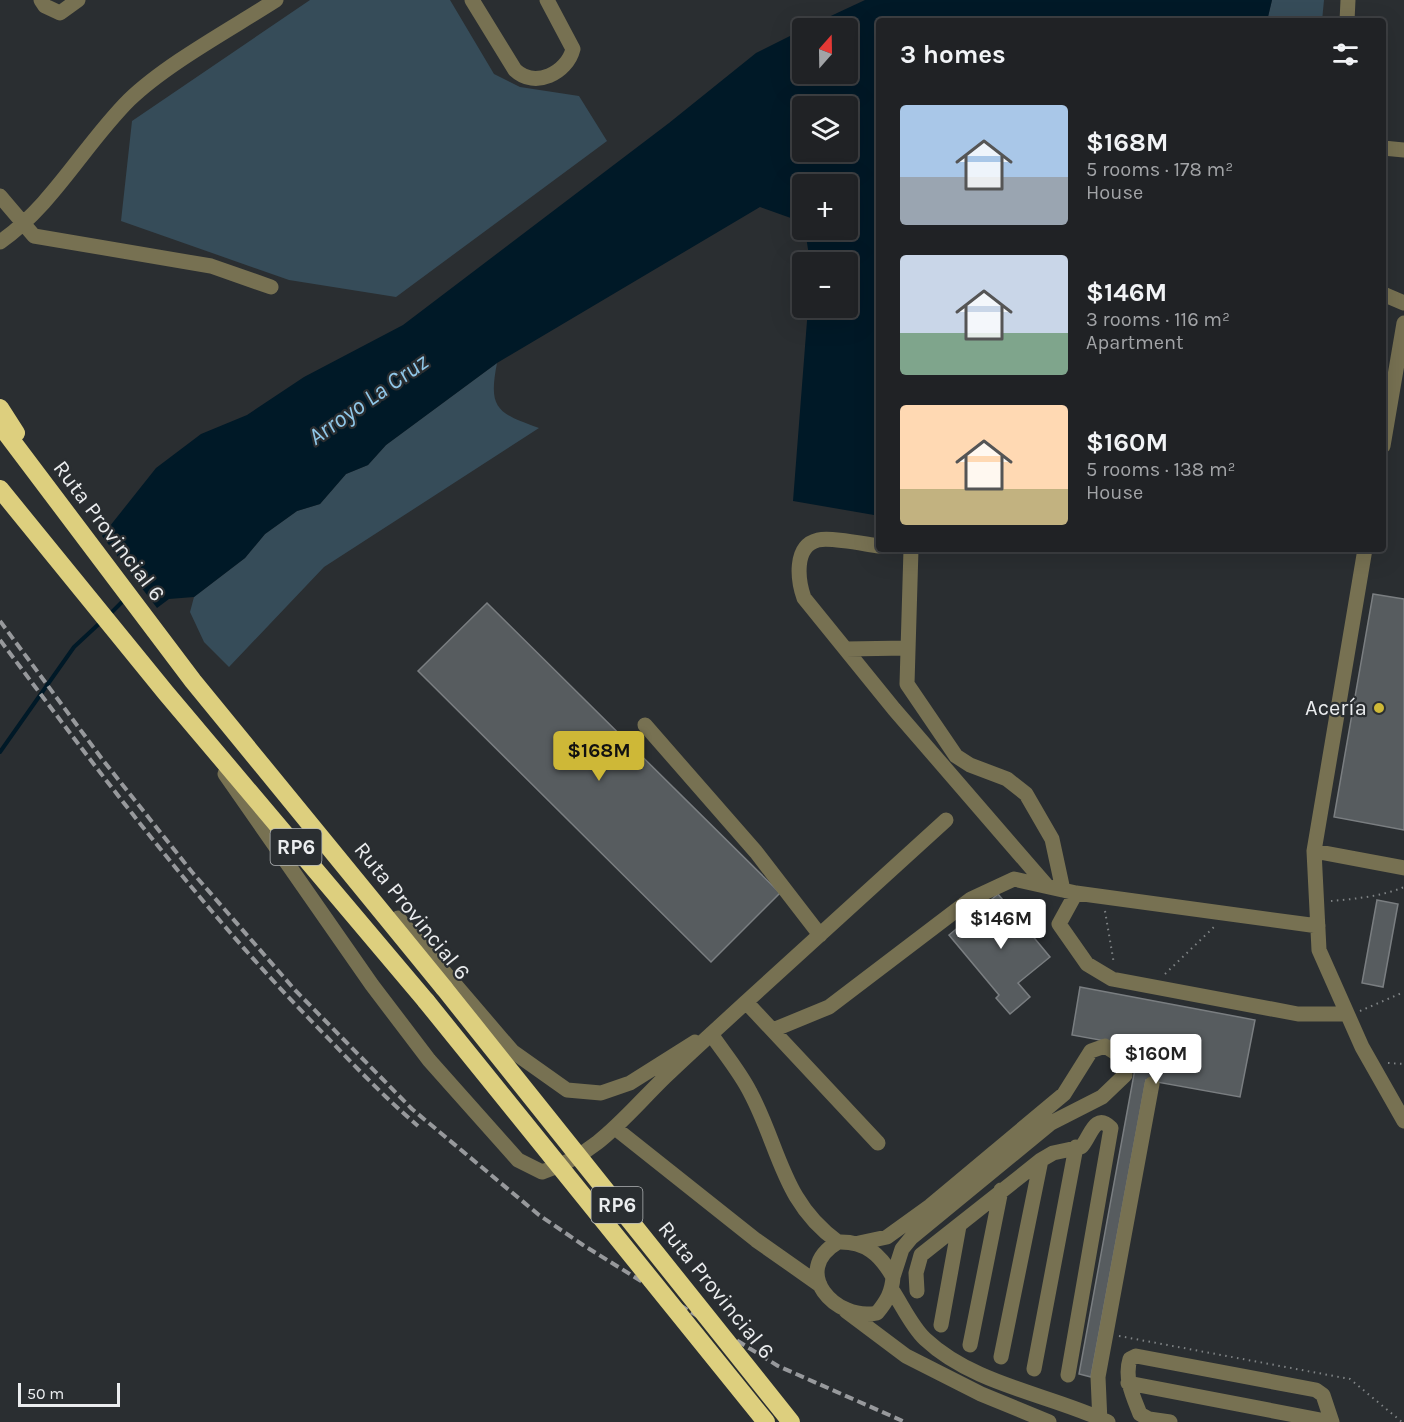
<!DOCTYPE html>
<html lang="en">
<head>
<meta charset="utf-8">
<style>
	:root { --surface:#202225; --page:#282a2d; --text:#f1f3f6; --muted:#a2a4a7; --line:#3d3f42; --accent:#ceb837 }
	body { margin:0; font-family:Karla,sans-serif; background:var(--page); color:var(--text); height:100vh; display:flex; flex-direction:column; font-size:22px; white-space:nowrap }
	* { box-sizing:border-box; margin:0 }
	p { font-size:20px; color:var(--muted) }
	.icon { flex:none; width:33px; height:33px; fill:none; stroke:currentColor; stroke-width:2; stroke-linecap:round; stroke-linejoin:round }
	.map { position:relative; flex:1; overflow:hidden }
	.panel { position:absolute; left:876px; top:18px; width:510px; height:534px; display:flex; flex-direction:column; background:var(--surface); border-radius:6px; box-shadow:0 6px 24px #0002,0 0 0 2px var(--line) }
	.panel>* { flex:none }
	.needle { width:39px; rotate:20deg }
	.buttons { position:absolute; left:792px; top:18px; display:grid; gap:12px }
	.buttons a { display:grid; place-items:center; width:66px; height:66px; border-radius:6px; background:var(--surface); box-shadow:0 6px 24px #0002,0 0 0 2px var(--line); font-size:30px }
	.scale { position:absolute; left:18px; bottom:15px; width:102px; box-sizing:border-box; padding-left:6px; border:3px solid #ebedef; border-top:0; font-size:16px; line-height:21px; white-space:nowrap; color:#ebedef; -webkit-text-stroke:4px #2a2e31; paint-order:stroke }
	.price { position:absolute; translate:-50% -51px; padding:0 14px; border-radius:6px; background:#fff; color:#222; font-size:20px; line-height:39px; filter:drop-shadow(0 2px 3px #0008) }
	.price::after { content:''; position:absolute; left:50%; top:36px; width:18px; height:14px; margin-left:-9px; background:inherit; clip-path:polygon(0 0,100% 0,50% 100%) }
	.price.active { background:var(--accent); color:#111 }
	ul { padding:0; list-style:none }
	li { display:flex; align-items:center; gap:18px; height:150px; padding:0 24px }
	li span { display:grid; place-items:center; flex:none; width:168px; height:120px; border-radius:6px; color:#555 }
	li>.icon { margin-inline-start:auto }
	span .icon { width:72px; height:72px; fill:#fffc; stroke-width:1 }
	li b { font-size:26px }
	h2 { display:flex; justify-content:space-between; align-items:center; height:72px; padding:0 24px; font-size:26px }
	.map>svg:first-child { display:block }
</style>
</head>
<body>
<div class="map">
<svg width="1404" height="1422" viewBox="0 0 1404 1422">
	<rect width="100%" height="100%" fill="#2a2e31"/>
	<path fill="#364c59" d="M310,0H450L494,74L520,87L579,96L607,141L396,297L289,280L121,221L132,121Z
		M1272,0H1324L1322,21H1267Z
		M497,363C488,409 497,413 539,428L324,567L229,667L204,642L190,612L194,597L245,558L265,534L297,511L320,504L346,474L368,465L386,445Z"/>
	<path fill="#001927" fill-rule="evenodd" d="M865,0H1272L1267,21H879V478L874,515L793,501L808,308H848V262H810L805,230H848V184H802V222L760,207L497,363L386,445L368,465L346,474L320,504L297,511L265,534L245,558L194,597L169,599L157,608L102,536L156,468L201,434L247,415L304,377L403,325L669,123L756,53L802,30V74H848V28H805ZM802,106H848V152H802Z"/>
	<g fill="none" stroke-linecap="round" stroke-linejoin="round">
		<path stroke="#001927" stroke-width="4" d="M110,614L124,600
			M0,752L74,647L102,621"/>
	</g>
	<path fill="#575c5f" stroke="#7a7e81" stroke-width="1.5" d="M1373,594L1404,599V830L1334,817Z
		M487,603L780,893L711,962L418,671Z
		M998,894L1050,957L1018,983L1030,997L1010,1014L996,998L999,995L949,935Z
		M1377,900L1398,904L1383,987L1362,983Z
		M1080,987L1255,1020L1240,1097L1146,1080L1091,1377L1079,1374L1139,1047L1072,1035Z"/>
	<g fill="none" stroke-linecap="round" stroke-linejoin="round">
		<path stroke="#7f8385" stroke-width="2" stroke-dasharray="1.5 4.5" stroke-linecap="butt" d="M1331,901C1355,899 1383,896 1404,887
			M1105,911L1114,964
			M1165,974L1215,926
			M1360,1011L1404,992
			M1388,1063L1404,1064
			M1119,1336L1350,1379L1402,1422"/>
		<path stroke="#777152" stroke-width="15" d="M41,0L45,6L60,13L78,0
			M472,0L515,70C535,89 567,73 573,49L547,0
			M1347,21L1348,0
			M1383,148L1404,150
			M0,196L34,236L211,266L271,287
			M0,242C53,205 84,145 129,100C166,64 231,29 276,0
			M1383,294L1404,303
			M1383,446L1404,323
			M879,546C864,544 831,537 818,540C793,546 798,581 804,598L894,709L1047,886
			M911,549L907,684L956,756L970,765L1007,779L1026,794L1052,839L1063,890
			M1365,549L1314,851L1319,950L1362,1047L1404,1121
			M846,649L907,648
			M645,725L756,852L820,935
			M225,774L372,985L429,1060L518,1160L542,1172C598,1154 624,1117 665,1077C691,1052 719,1027 746,1002L878,1143
			M1314,851L1404,868
			M1076,893L1059,924L1087,964L1112,979L1298,1014H1347
			M398,918L512,1051L567,1090L601,1093L630,1083L695,1042
			M746,1002L946,820
			M773,1030L829,1007L971,899L1014,879L1076,893L1318,926
			M711,1034C724,1053 740,1072 750,1092C780,1148 782,1202 838,1242
			M615,1128L756,1240L820,1285
			M838,1242C865,1241 880,1254 893,1277C892,1292 887,1301 877,1313C836,1322 789,1271 838,1242Z
			M859,1243L887,1237L930,1206L1064,1094L1091,1051L1105,1046L1122,1057L1125,1075L1102,1097L1051,1123L911,1238L902,1249L893,1277
			M892,1290C902,1305 912,1327 925,1339C974,1385 1049,1394 1108,1422
			M917,1291L916,1273L921,1255L1041,1160L1053,1153L1081,1147C1090,1139 1094,1111 1111,1128L1068,1375
			M846,1311L906,1356L981,1394L1049,1422
			M941,1325L959,1226
			M970,1345L1001,1190
			M1001,1357L1041,1160
			M1034,1369L1076,1147
			M1128,1383L1331,1422
			M1149,1419L1170,1422
			M1100,1422L1098,1377L1152,1084
			M1149,1422V1419L1140,1414C1133,1396 1124,1378 1130,1359L1136,1356L1316,1390L1323,1395L1332,1422"/>
		<path stroke="#ddcf7e" stroke-width="18" d="M0,408L16,433
			M0,425L193,681L444,988
			M0,489L166,693L426,1001"/>
		<path stroke="#97999c" stroke-width="4" stroke-dasharray="9 4.5" stroke-linecap="butt" d="M0,621L102,759L192,872L295,990L412,1109L539,1215L583,1245L778,1366L905,1422
			M0,640C102,776 204,913 324,1034C354,1065 385,1098 418,1126"/>
		<path stroke="#ddcf7e" stroke-width="18" d="M444,988L791,1422
			M426,1001L766,1422"/>
	</g>
	<circle fill="#ceb837" stroke="#2a2e31" stroke-width="2" cx="1379" cy="708" r="6"/>
	<g text-anchor="middle" dominant-baseline="central" stroke-width="4.5" stroke-linejoin="round" paint-order="stroke">
		<g fill="#2a2e31" stroke="#b1b4b6" stroke-width="1.5">
			<rect x="270.5" y="829" width="51" height="36" rx="4.5"/>
			<rect x="591.5" y="1187" width="51" height="36" rx="4.5"/>
		</g>
		<g font-size="21" font-weight="bold" fill="#ebedef">
			<text x="296" y="847">RP6</text>
			<text x="617" y="1205">RP6</text>
		</g>
		<g font-size="22" fill="#ebedef" stroke="#2a2e31">
			<text transform="translate(109 531) rotate(53)">Ruta Provincial 6</text>
			<text transform="translate(412 911) rotate(51)">Ruta Provincial 6</text>
			<text transform="translate(716 1290) rotate(51)">Ruta Provincial 6</text>
		</g>
		<g font-size="22" fill="#ebedef" stroke="#2a2e31" text-anchor="end">
			<text x="1367" y="708">Acería</text>
		</g>
		<g font-size="24" font-style="italic" fill="#90c7e8" stroke="#2a2e31">
			<text transform="translate(368 399) rotate(-35)">Arroyo La Cruz</text>
		</g>
	</g>
</svg>
<div class="buttons">
<a><svg class="needle" viewBox="-14 -14 28 28"><path d="M0-13l5 13h-10z" fill="#e53935"/><path d="M0 13l5-13h-10z" fill="#a2a4a7"/></svg></a>
<a><svg class="icon" aria-label="layers" viewBox="0 0 24 24"><path d="M12 4l9 5-9 5-9-5zM3 14l9 5 9-5"/></svg></a>
<a>+</a>
<a>−</a>
</div>
<div class="scale">50 m</div>
<b class="price active" style="left:599px;top:782px">$168M</b>
<b class="price" style="left:1001px;top:950px">$146M</b>
<b class="price" style="left:1156px;top:1085px">$160M</b>
<section class="panel">
<h2>3 homes<svg class="icon" aria-label="filters" viewBox="0 0 24 24"><path d="M4 7h16M4 17h16"/><circle cx="9" cy="7" r="2"/><circle cx="15" cy="17" r="2"/></svg></h2>
<ul>
<li><span style="background:linear-gradient(#a9c7e8 60%,#9aa5b1 0)"><svg class="icon" aria-label="home" viewBox="0 0 24 24"><path d="M3 11l9-7 9 7M6 9v11h12V9"/></svg></span><div><b>$168M</b><p>5 rooms · 178 m²</p><p>House</p></div></li>
<li><span style="background:linear-gradient(#c9d6e8 65%,#7fa58c 0)"><svg class="icon" aria-label="home" viewBox="0 0 24 24"><path d="M3 11l9-7 9 7M6 9v11h12V9"/></svg></span><div><b>$146M</b><p>3 rooms · 116 m²</p><p>Apartment</p></div></li>
<li><span style="background:linear-gradient(#ffd9b3 70%,#c2b280 0)"><svg class="icon" aria-label="home" viewBox="0 0 24 24"><path d="M3 11l9-7 9 7M6 9v11h12V9"/></svg></span><div><b>$160M</b><p>5 rooms · 138 m²</p><p>House</p></div></li>
</ul>
</section>
</div>
</body>
</html>
